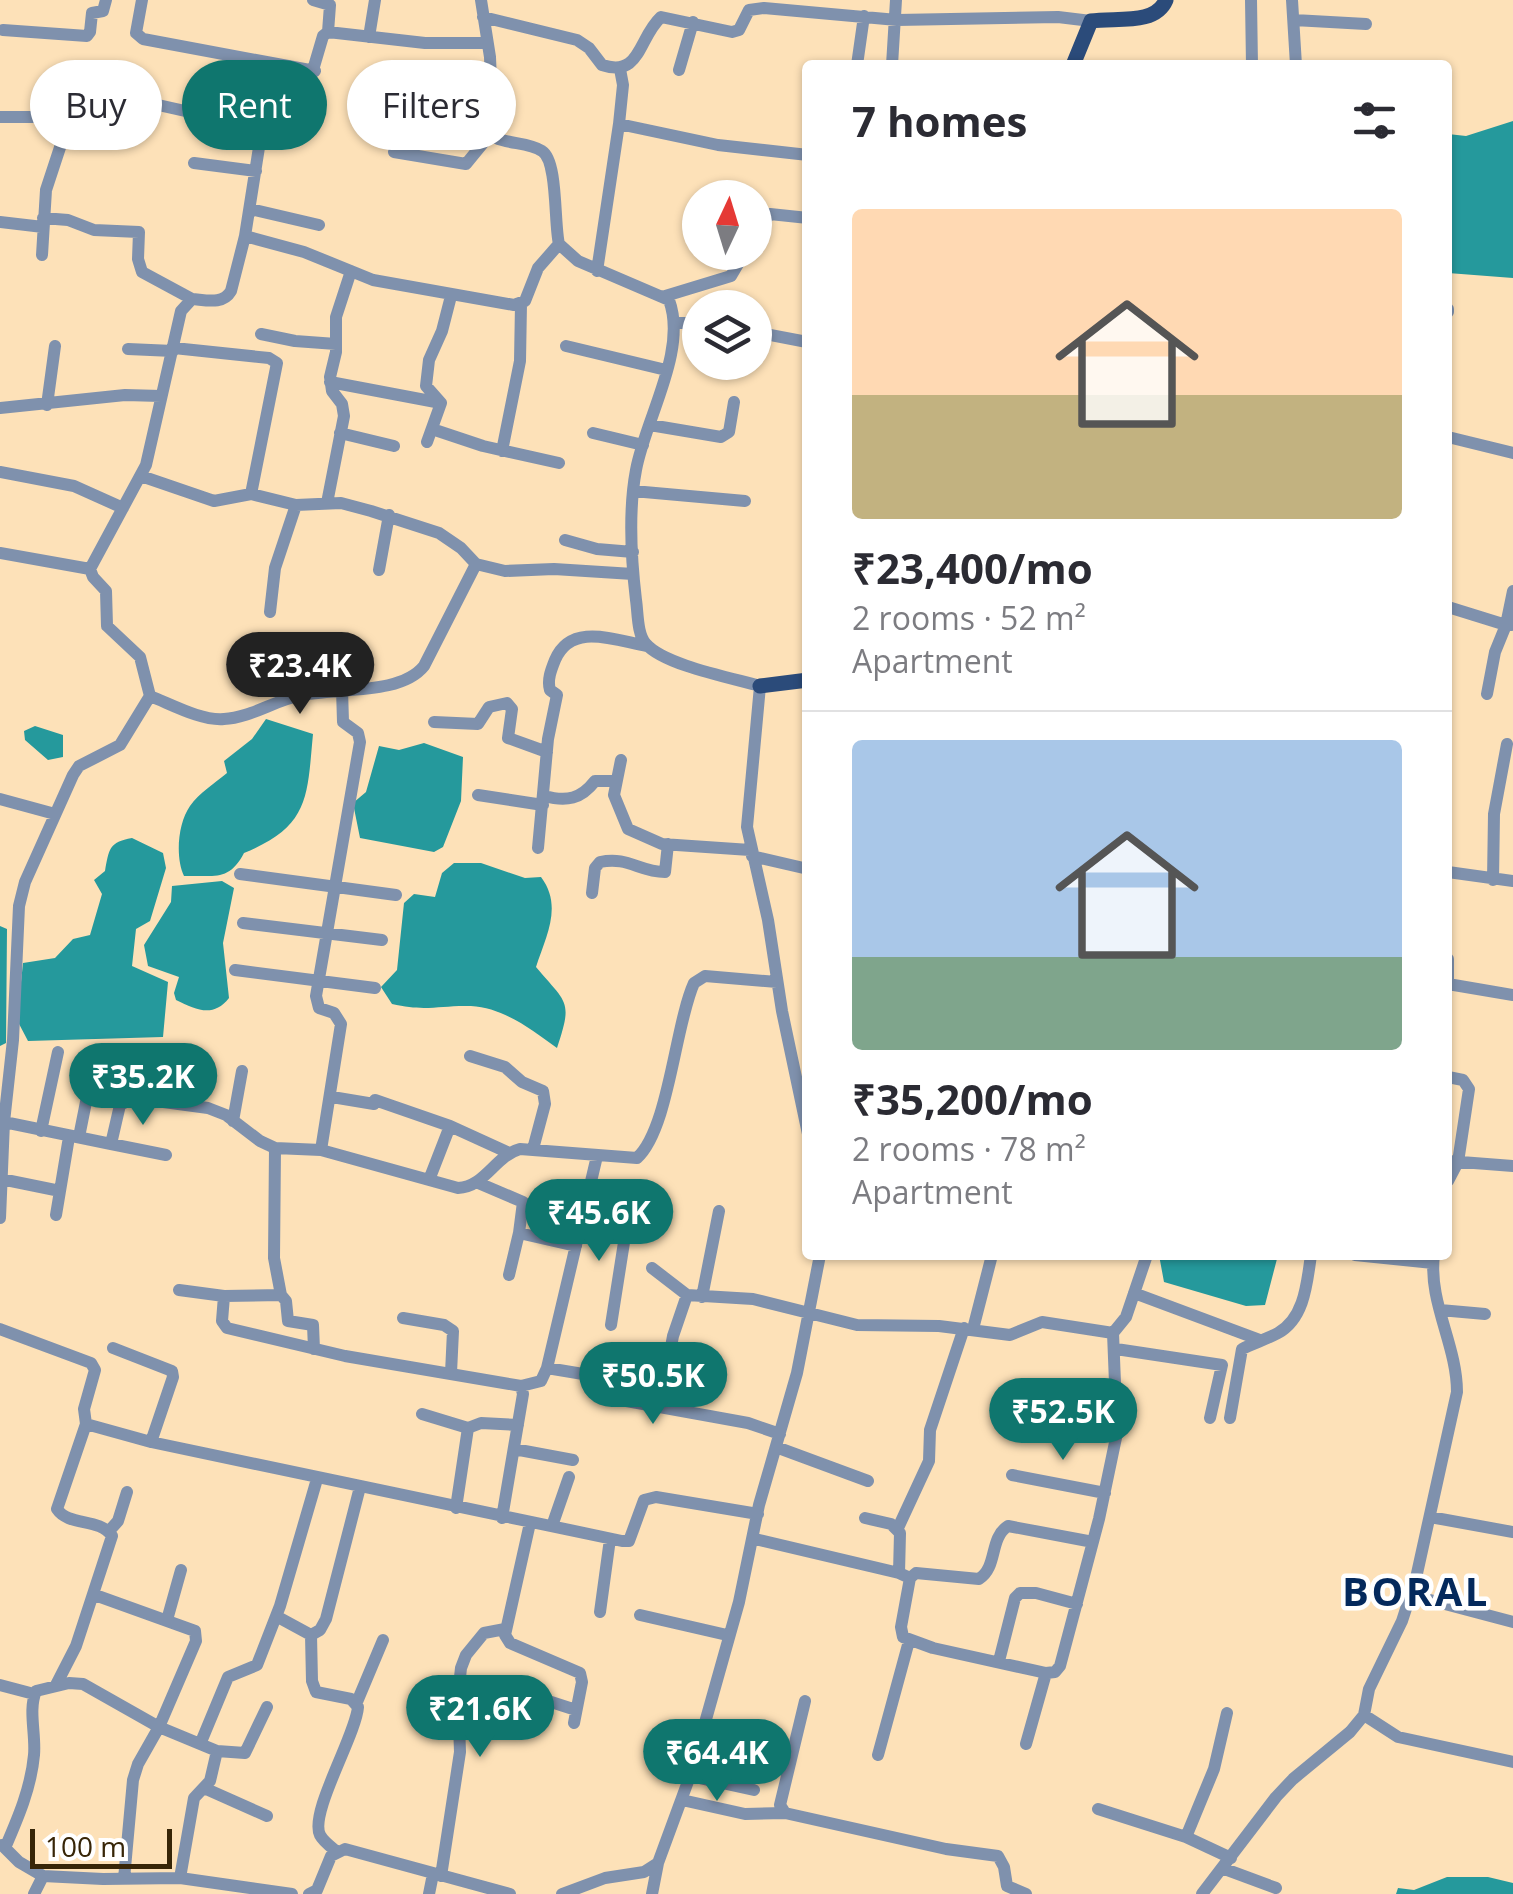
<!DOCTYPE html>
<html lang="en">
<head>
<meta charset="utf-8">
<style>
	:root { --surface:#fff; --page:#f2f2f3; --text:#2b2b33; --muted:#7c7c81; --line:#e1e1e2; --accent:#0f766e }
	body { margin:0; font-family:"Open Sans",sans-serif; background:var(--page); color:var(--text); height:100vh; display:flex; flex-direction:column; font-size:38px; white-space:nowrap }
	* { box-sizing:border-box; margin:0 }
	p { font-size:32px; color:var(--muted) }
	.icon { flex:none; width:55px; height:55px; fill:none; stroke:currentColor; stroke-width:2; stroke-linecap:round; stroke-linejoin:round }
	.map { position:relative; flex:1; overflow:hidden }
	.drawer { position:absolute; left:802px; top:60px; width:650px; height:1200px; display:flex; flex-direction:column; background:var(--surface); border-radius:10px; box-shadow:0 2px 8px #0004 }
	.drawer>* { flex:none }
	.top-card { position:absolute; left:30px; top:60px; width:622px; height:90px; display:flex; gap:20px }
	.needle { width:65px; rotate:4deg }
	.buttons { position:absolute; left:682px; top:180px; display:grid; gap:20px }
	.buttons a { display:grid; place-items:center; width:90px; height:90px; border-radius:50%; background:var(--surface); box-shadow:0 2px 8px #0004; font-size:50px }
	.scale { position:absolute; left:30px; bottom:25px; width:142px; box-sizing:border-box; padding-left:10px; border:5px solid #372507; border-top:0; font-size:28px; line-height:35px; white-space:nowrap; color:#372507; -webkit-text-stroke:8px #fff; paint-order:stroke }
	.price { position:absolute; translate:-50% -85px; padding:0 22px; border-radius:35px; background:var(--accent); color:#fff; font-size:32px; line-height:65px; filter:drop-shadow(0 2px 5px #0008) }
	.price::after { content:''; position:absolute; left:50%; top:60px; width:30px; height:22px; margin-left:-15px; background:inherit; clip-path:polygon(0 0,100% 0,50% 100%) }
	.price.active { background:#222; color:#fff }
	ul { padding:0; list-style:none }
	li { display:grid; align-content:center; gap:20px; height:530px; padding:0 50px }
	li+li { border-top:2px solid var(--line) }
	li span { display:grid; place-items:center; height:310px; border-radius:10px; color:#555 }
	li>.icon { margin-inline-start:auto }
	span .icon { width:180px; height:180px; fill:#fffc; stroke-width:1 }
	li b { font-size:42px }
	h2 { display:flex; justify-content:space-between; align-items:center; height:120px; padding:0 50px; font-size:42px }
	.chip { padding:0 35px; border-radius:45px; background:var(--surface); box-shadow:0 2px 8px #0004; font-size:35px; line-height:90px }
	.chip.active { background:var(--accent); color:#fff }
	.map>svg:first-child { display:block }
</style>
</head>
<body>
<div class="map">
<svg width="1513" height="1894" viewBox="0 0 1513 1894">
	<rect width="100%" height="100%" fill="#fde1b8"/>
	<path fill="#25999c" d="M1513,121V278L1448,273V134L1466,136Z
		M266,719L313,734C307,797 310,826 244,853C229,882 214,875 184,876C175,857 178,823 190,806C199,793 215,783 227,773L224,761L252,739Z
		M35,726L63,735V757L48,760L25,740L24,731Z
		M424,743L463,757L461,801L443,847L434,852L360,838L353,803L366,792L379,746L399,750Z
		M132,838L163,853L166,868L150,921L136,929L132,966L168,982L163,1037L28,1041L17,1020L23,963L55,958L73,939L90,935L102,894L94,880L105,871C109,849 109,842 132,838Z
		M454,863H481L525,878L541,877C563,906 546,936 536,967C567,1004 573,1000 557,1048C531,1029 504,1008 471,1006C440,1005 426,1012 392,1004L381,987L397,970L404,903L414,894L435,897L442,873Z
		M222,881L234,888L223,943L229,998C213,1018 197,1010 176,1000L174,993L179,977L148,966L144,945L171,902L172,886Z
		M0,926L7,929L6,1043L0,1046Z
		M1159,1255H1278L1265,1305L1246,1306L1164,1282Z
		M1447,1877H1488L1513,1883V1894H1396L1398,1888L1414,1890Z"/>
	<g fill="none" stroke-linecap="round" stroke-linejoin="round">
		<path stroke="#7f91ad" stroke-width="12" d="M142,0L136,33L143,39L315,71
			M313,0L330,5L328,32
			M481,0L490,57L493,131L496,138C510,144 530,143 542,151C558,161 554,224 559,244L578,261L669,300C688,351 645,419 636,470C628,512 631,558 636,600C638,613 637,634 646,644C664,665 732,678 760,686L747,827L768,920L782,1011L808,1134
			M1251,0L1252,65
			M1292,0L1296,65
			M483,17L577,40L589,48L602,65C641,78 638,38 661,17L732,32L739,30L749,10L764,8L897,20L1058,17L1091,21
			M1294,20L1366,24
			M3,30L87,36L90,32L92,13L103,11L106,0
			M369,37L375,0
			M857,65L864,16
			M892,65L896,0
			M679,70L693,22
			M0,117H57L91,100L106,97L127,98L203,115L263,122L277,110L305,97L323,36L328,32L425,43H486
			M619,124L718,145L808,155
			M394,152L466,164L493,131
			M194,163L256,171
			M250,209L319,225
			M692,212L700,215
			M43,218L68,220L94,230L139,232L138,259L142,272L192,299
			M0,222L43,227
			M755,233L770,214L808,218
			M245,236L304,252L373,280L514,305L525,301L538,268L559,244
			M42,255L46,190L72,111
			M597,271L619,124L623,85L620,69
			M662,297L731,276L745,252
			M1448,312V309
			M675,323H700
			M755,332L807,342
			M261,334L295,341L336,344
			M566,346L666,370
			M174,348L269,358L277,363L251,494
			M128,349L173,351
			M330,382L441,403
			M47,405L55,346
			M0,408L125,395L161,396
			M650,425L721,437L729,432L734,402
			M432,429L483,446L559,463
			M340,433L394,446
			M593,433L643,445
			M1448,437L1513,453
			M427,442L441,403L426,386L429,360L442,331L451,296
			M502,451L520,361L521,304
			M0,472L74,486L123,508
			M141,476L214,501L251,494L296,505L341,503L371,511L439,533L461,548L476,564
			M633,491L745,501
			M327,503L344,416L342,404L332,391L330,377L336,352V317L351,271
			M565,540L597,549L633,552
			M0,553L90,569L93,577L106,591L107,626L140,657L150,696C171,704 201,721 224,719C249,718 274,701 298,696C335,687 400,696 424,666L476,564L505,571L554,569L633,574
			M90,569L146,465L181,311L192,299C206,300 223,305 231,291L245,236L263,122
			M379,570L389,515
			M1448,607L1506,625L1495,652L1487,694
			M270,612L275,568L296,505
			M1511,625H1506L1513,591
			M342,689L343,722L358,733L360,742L316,996L319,1008L334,1013L341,1024L321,1150L458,1188C485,1187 495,1156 520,1149L637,1158C669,1129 675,1025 694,983L705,976L777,982
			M434,722L478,724L489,707L507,703L512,709L508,738L547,752
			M621,760L614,795L628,829L662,844L750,850
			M478,795L543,805
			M544,796C567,802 581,799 595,781H616
			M0,799L55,814
			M538,848L548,739L557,695L550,690C547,680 551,670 555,660C571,622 614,640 647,646
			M752,856L808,869
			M1448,872L1513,881
			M240,874L396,895
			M1493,880L1494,814L1507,744
			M592,893L595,868L600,862C628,856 639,872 665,872L668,844
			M243,923L382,940
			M1448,959V986
			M235,970L375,988
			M1448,984L1513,995
			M470,1056L505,1067L522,1082L543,1091L545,1104L533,1149
			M1448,1077L1463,1080L1469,1089L1458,1162L1448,1181
			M332,1097L374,1104
			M375,1100L450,1126L507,1152
			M233,1121L242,1071
			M0,1122H4L13,1040L19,906L25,882L73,775L79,766L120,745L150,696
			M41,1131L58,1052
			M79,1137L95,1057
			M111,1144L166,1155
			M1448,1161L1513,1166
			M1,1179L60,1191
			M429,1180L450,1126
			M476,1182L523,1202L519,1233L509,1275
			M587,1204L623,1208L628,1217L611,1325
			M56,1215L69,1137
			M0,1218L4,1122L111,1144L120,1105L134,1098L208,1108L226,1115L260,1141L275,1148L321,1150
			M519,1233L576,1246
			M1355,1255L1433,1263
			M652,1268L687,1295L753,1299L857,1325L939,1326L1010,1335L1042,1322L1113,1333L1126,1317L1147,1255
			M179,1290L224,1296L281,1295L274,1258L275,1148
			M1134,1293L1260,1340
			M281,1295L286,1301L288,1321L313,1325L314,1349
			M224,1296L222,1321L227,1328L345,1356L521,1386L523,1394L502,1518
			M702,1297L719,1211
			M1440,1310L1485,1314
			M403,1318L444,1325L453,1331L451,1373
			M0,1329L91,1363L95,1370L84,1409L86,1424L151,1442L622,1541H629L644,1500L656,1497L758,1514
			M973,1329L992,1255
			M113,1348L172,1371L173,1377L151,1442
			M1116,1349L1222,1365L1210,1418
			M547,1368L607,1378L613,1383L614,1394L621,1400L748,1423L780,1434
			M521,1386L541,1381L547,1368L597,1156
			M660,1407L673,1336L687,1295
			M422,1414L468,1428L456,1508
			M1230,1418L1242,1349C1254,1343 1267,1339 1278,1333C1305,1318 1307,1282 1311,1255
			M468,1428L481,1423L518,1425
			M776,1447L868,1481
			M514,1449L573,1460
			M1012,1475L1105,1493
			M1430,1517L1513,1532
			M865,1518L891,1524L900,1533L899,1573L910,1578L901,1627L903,1637L933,1648L1046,1673L1055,1672L1060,1666L1099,1519L1117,1433L1113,1333
			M530,1523L505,1635L510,1643L580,1673L582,1682L574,1723
			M552,1526L569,1477
			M898,1528L929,1461L930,1430L964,1328
			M110,1530L118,1521L127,1492
			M755,1539L899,1573
			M910,1578L916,1573L979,1579C998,1567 989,1538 1008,1526L1093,1542
			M1411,1595L1513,1622
			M600,1612L610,1539
			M640,1615L727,1635
			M276,1616L311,1635L312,1681L316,1692L351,1699L358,1707C356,1735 309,1813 320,1835C323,1841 331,1847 336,1851
			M167,1620L181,1570
			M311,1635L320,1630L326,1619L360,1487
			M999,1661L1015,1598L1020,1593H1036L1077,1604
			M0,1685L34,1694
			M56,1685L76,1646L112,1536C99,1517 69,1527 57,1509L86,1424
			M514,1690L576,1710
			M805,1701L780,1805L785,1813L946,1849L998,1856L1004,1867L1007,1886L1026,1894
			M357,1702L383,1640
			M1364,1715L1398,1737L1513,1762
			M458,1728H517L524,1722L533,1696
			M201,1742L228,1677L257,1665L280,1606L317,1479
			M1026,1744L1046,1673
			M217,1751L245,1753L267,1707
			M878,1755L909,1641
			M690,1776L754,1790
			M204,1788L267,1816
			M682,1800L745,1814L785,1813
			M1098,1809L1186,1837L1231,1858
			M1186,1837L1214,1769L1227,1713
			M2,1845L19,1862L43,1876L103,1879L180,1878L292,1894
			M5,1848C18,1818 31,1788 34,1755C36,1734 28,1710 36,1691L69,1683L83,1684L159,1727L196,1641L195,1631L95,1595
			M1222,1868L1276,1888
			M441,1876L460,1752L458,1696L461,1668L466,1655L484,1633L505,1629
			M124,1879L133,1780L138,1764L159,1727L217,1751L210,1781L194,1798L180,1878
			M34,1894L43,1876
			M309,1894L317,1890L331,1856L345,1849L510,1894
			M429,1894L433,1874
			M562,1894L605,1878L644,1872L658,1863L690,1776L739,1602L759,1505L797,1373L820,1255
			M652,1894L658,1863
			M1202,1894L1276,1797L1293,1779L1350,1732L1364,1715L1369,1689L1402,1621L1416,1578L1457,1392C1457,1345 1428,1302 1434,1255"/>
		<path stroke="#2b4b7a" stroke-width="15" d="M1073,65L1091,21C1115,17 1155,26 1166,0
			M760,686L808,680"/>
	</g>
	<g text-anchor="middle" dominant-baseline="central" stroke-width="9" stroke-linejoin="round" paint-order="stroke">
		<g font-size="40" font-weight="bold" letter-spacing="2.5" fill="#04295c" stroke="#fff">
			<text x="1416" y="1590">BORAL</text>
		</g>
	</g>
</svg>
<div class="buttons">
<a><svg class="needle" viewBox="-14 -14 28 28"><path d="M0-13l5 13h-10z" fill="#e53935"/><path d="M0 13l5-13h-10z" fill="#7c7c81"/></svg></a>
<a><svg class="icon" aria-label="layers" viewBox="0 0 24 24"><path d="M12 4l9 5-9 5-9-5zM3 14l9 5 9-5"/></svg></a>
</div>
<div class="scale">100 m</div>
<b class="price active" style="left:300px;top:717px">₹23.4K</b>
<b class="price" style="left:143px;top:1128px">₹35.2K</b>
<b class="price" style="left:599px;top:1264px">₹45.6K</b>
<b class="price" style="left:653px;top:1427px">₹50.5K</b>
<b class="price" style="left:1063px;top:1463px">₹52.5K</b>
<b class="price" style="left:480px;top:1760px">₹21.6K</b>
<b class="price" style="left:717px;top:1804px">₹64.4K</b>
<div class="top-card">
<a class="chip">Buy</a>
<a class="chip active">Rent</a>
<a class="chip">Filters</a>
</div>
<section class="drawer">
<h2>7 homes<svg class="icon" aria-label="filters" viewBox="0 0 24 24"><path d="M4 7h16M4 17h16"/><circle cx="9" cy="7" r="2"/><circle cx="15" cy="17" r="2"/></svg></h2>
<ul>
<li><span style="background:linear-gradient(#ffd9b3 60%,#c2b280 0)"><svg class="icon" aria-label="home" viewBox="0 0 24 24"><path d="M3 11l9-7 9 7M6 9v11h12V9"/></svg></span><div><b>₹23,400/mo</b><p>2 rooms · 52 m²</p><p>Apartment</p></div></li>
<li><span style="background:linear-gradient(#a9c7e8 70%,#7fa58c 0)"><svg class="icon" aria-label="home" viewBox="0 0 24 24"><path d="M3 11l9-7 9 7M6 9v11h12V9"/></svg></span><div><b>₹35,200/mo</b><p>2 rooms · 78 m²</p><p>Apartment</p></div></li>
</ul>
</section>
</div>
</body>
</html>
